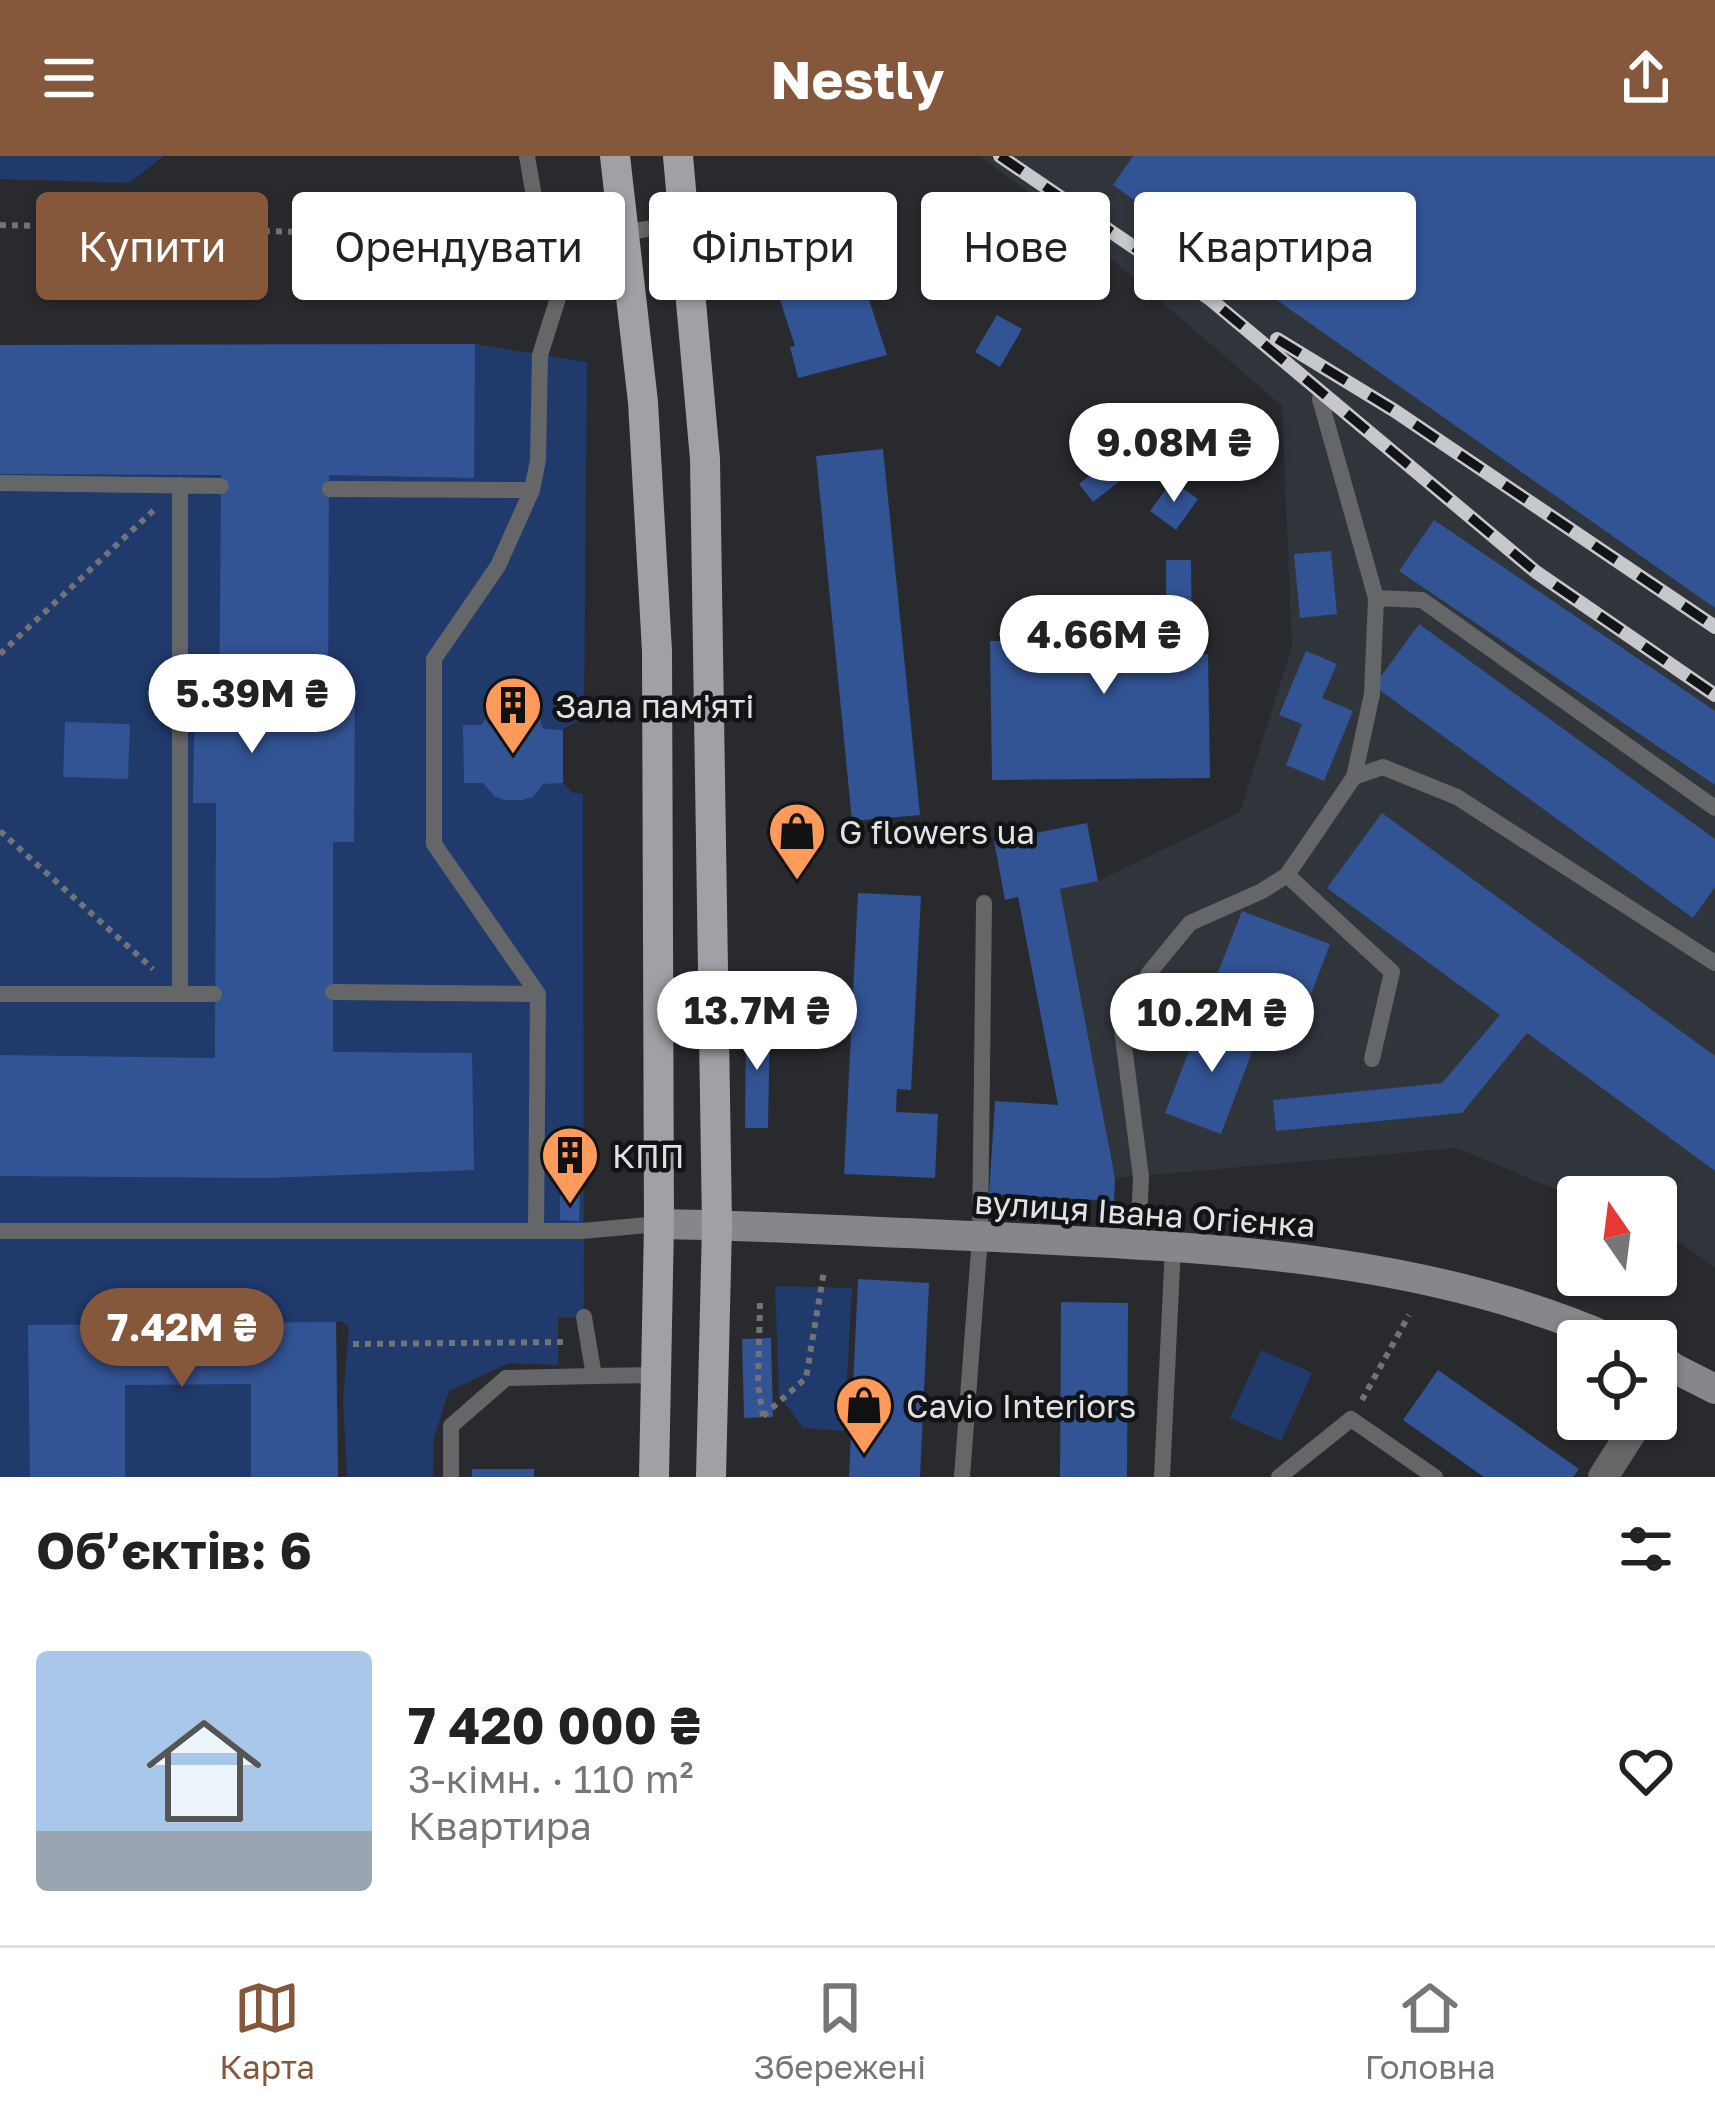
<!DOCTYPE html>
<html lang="uk">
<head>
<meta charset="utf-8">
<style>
	:root { --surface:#fff; --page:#f6f6f6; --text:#222; --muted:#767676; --line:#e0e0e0; --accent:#85583b }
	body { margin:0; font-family:"Golos Text",sans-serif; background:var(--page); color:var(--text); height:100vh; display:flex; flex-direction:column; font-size:45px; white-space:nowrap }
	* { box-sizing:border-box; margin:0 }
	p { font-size:39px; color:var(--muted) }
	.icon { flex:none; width:66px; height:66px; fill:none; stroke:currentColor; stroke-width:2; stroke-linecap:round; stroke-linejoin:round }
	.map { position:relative; height:1321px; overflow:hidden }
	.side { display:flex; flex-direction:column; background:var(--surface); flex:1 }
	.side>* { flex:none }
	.top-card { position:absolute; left:36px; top:36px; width:1644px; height:108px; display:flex; gap:24px }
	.needle { width:78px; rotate:346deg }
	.controls { position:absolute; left:1557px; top:1020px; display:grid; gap:24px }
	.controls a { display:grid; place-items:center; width:120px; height:120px; border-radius:12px; background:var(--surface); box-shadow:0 3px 9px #0004; font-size:60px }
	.price { position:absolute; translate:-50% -102px; padding:0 27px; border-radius:42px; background:#fff; color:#222; font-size:39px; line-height:78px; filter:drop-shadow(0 3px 6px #0008) }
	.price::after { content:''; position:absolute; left:50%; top:72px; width:36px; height:27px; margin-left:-18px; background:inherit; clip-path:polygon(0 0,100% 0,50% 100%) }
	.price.on { background:var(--accent); color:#fff }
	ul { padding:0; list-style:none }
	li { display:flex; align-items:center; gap:36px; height:300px; padding:0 36px }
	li+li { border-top:3px solid var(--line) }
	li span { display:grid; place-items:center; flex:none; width:336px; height:240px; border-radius:12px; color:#555 }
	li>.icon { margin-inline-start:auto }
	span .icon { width:144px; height:144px; fill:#fffc; stroke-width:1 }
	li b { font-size:51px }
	h2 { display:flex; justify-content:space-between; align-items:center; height:144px; padding:0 36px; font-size:51px }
	.chip { padding:0 42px; border-radius:12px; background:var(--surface); box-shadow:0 3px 9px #0004; font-size:42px; line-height:108px }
	.chip.on { background:var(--accent); color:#fff }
	header { display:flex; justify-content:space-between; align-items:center; height:156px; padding:0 36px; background:var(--accent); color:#fff; font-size:54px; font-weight:700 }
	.tabs { display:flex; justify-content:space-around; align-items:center; height:168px; border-top:3px solid var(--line); background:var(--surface); font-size:33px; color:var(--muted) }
	.tabs a { display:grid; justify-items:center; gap:6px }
	.tabs .on { color:var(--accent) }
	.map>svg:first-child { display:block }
</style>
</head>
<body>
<header><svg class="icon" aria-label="menu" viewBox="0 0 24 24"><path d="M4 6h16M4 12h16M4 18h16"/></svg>Nestly<svg class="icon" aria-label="share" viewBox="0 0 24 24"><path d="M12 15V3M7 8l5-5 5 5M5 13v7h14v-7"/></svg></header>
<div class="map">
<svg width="1715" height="1321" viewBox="0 0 1715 1321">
	<rect width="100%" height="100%" fill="#282a2e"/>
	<path fill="#30353c" d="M980,0H1715V1112L1682,1088L1656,1077V1041L1578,1043L1457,992L1115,1022L1060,733L1098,725L1240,656L1292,490L1282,250L1069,66Z"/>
	<path fill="#203a6c" d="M0,0H164L129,27L0,23Z
		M475,188L587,206L584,564L571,568L555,579L554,618L573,637L583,638L584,1161L558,1162V1209L509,1207L449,1235L434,1282L433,1321H347L343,1243L349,1171L341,1165L336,1166L338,1321H0V189Z
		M775,1130L852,1132L844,1275L803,1272L779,1239Z
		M1261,1194L1312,1217L1281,1285L1230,1262Z"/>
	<path fill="#325394" d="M1133,0H1715V452L1113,29Z
		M854,74L862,105L857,107L887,199L798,222L790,191L795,190L765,98Z
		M997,159L1022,173L1000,211L975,196Z
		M475,188L474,322L329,319L328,533H355L354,686H333V896L472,897L474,1014L267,1022L0,1020V899L215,902L216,647H193L194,574H219L221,330V319L0,318V189Z
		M1137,282L1152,300L1093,346L1079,328Z
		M883,293L920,659L852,665L816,300Z
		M1172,325L1198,343L1176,374L1150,355Z
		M1434,364L1715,555V629L1399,415Z
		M1331,395L1337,458L1300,462L1294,398Z
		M1166,404H1191L1192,498H1208L1210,622L992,624L990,485H1014L1013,470L1130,469V453H1166Z
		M1419,468L1715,683V731L1693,762L1374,530Z
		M1306,495L1337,508L1322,542L1353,555L1324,625L1286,609L1302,568L1279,559Z
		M504,551L530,553L540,562L543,573L563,574V627L543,628L533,641L522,644H504L494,640L483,627H464L463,569H481L492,555Z
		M65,566L130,568L128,623L63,621Z
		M1382,657L1715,900V1015L1527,877L1462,957L1276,975L1273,944L1442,927L1500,859L1327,732Z
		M1087,667L1098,725L1060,733L1115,1022L1114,1045L989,1038L995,945L1058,949L1018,741L1005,744L994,685Z
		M858,737L921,740L911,934L897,933L896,956L938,958L935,1022L844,1018Z
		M1242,755L1330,788L1298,873L1259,858L1257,867L1206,847Z
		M1203,859L1258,880L1221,978L1165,957Z
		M746,862H770L768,972H745Z
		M560,1036H580L579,1065L560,1064Z
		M858,1123L929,1127L920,1321H849Z
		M1061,1146L1128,1147L1127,1321H1060Z
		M336,1166L338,1321H251V1228L125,1229V1321H30L28,1169Z
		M771,1182L773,1261L744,1262L742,1183Z
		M1438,1214L1579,1313L1573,1321H1484L1403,1264Z
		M472,1313H534V1321H472Z"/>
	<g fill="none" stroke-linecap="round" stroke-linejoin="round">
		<path stroke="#727377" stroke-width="6" stroke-dasharray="6 6" stroke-linecap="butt" d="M0,69L391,78
			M0,498L155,353
			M0,675L153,813
			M758,862L759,853L796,847
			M760,1147L758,1229L763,1260
			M353,1188L566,1186
			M1362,1244L1409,1159
			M763,1260L806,1222L824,1115"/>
		<path stroke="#656668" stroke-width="16" d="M527,0L541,82L569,86L683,67
			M0,327L221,330
			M180,329V838
			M330,333L532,334
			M1376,442L1422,444L1715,652
			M1354,621L1383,611L1457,641L1715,807
			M1287,719L1392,816L1372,903
			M333,836L538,838
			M0,838H214
			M0,1075H582L659,1068
			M536,1075L538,838L434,688V503L498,410L532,334L538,304L540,199L566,117L569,86
			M1138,1088L1141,1021L1122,874L1149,817L1190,767L1262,735L1287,719L1354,621L1372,538L1376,442L1320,243
			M584,1161L594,1220L657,1219
			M451,1321V1270L506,1222L594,1220
			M962,1321L980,1081L984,747
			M1162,1321L1173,1090
			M1279,1321L1351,1263L1435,1321"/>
		<path stroke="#656668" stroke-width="30" d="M1656,1235L1670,1209
			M1603,1321L1640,1263"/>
		<path stroke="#86878a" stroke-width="30" d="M659,1068C777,1070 896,1077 1015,1082C1218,1092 1428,1101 1616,1185
			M1656,1203L1715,1233"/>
		<path stroke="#9fa1a5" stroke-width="30" d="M615,0L643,246L657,495L659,1068L654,1321
			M678,0L705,303L717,1069L711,1321"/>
		<g stroke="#c7c8cb" stroke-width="14">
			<path id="rail" d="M1000,0L1210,143L1536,416L1715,539
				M1277,183L1395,255L1715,471"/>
		</g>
		<use href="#rail" stroke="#121314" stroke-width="9" stroke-dasharray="27" stroke-linecap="butt"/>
	</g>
	<defs>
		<g id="building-pin" transform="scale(3)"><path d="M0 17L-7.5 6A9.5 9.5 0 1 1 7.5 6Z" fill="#ff9b5a" stroke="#121314"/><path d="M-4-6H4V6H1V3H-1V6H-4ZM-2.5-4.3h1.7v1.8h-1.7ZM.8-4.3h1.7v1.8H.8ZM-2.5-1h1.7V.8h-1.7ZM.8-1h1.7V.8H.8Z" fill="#111"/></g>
		<g id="shop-pin" transform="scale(3)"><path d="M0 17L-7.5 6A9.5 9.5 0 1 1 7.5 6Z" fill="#ff9b5a" stroke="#121314"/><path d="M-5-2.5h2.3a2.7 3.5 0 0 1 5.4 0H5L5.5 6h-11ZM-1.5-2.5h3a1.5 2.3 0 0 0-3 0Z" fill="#111"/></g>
	</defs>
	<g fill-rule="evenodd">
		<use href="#building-pin" x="513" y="549"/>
		<use href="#shop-pin" x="797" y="675"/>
		<use href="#building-pin" x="570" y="999"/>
		<use href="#shop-pin" x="864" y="1249"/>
	</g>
	<g text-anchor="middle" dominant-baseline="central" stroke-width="9" stroke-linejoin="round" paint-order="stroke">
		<g font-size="33" fill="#e1e2e5" stroke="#121314" text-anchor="start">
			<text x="555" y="549">Зала пам'яті</text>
			<text x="839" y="675">G flowers ua</text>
			<text x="612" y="999">КПП</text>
			<text x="906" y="1249">Cavio Interiors</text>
		</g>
		<g font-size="33" fill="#e1e2e5" stroke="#121314">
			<text transform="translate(1145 1057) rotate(4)">вулиця Івана Огієнка</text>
		</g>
	</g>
</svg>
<div class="controls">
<a><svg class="needle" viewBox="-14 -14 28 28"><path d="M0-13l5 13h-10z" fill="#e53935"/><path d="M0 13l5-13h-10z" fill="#767676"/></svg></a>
<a><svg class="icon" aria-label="locate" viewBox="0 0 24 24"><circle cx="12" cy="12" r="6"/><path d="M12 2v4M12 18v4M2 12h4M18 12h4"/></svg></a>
</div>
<b class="price" style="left:1174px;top:349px">9.08M ₴</b>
<b class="price" style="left:1104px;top:541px">4.66M ₴</b>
<b class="price" style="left:252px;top:600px">5.39M ₴</b>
<b class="price" style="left:757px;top:917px">13.7M ₴</b>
<b class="price" style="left:1212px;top:919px">10.2M ₴</b>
<b class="price on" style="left:182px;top:1234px">7.42M ₴</b>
<div class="top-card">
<a class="chip on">Купити</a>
<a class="chip">Орендувати</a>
<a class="chip">Фільтри</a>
<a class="chip">Нове</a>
<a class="chip">Квартира</a>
</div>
</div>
<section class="side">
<h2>Об’єктів: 6<svg class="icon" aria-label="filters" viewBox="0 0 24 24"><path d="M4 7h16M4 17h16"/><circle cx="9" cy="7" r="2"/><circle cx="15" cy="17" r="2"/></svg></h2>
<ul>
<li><span style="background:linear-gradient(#a9c7e8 75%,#9aa5b1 0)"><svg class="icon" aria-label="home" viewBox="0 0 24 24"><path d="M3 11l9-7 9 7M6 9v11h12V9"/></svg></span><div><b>7 420 000 ₴</b><p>3-кімн. · 110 m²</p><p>Квартира</p></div><svg class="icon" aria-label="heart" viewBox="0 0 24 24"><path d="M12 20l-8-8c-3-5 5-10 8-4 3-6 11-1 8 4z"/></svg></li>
</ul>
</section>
<nav class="tabs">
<a class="on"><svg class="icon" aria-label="map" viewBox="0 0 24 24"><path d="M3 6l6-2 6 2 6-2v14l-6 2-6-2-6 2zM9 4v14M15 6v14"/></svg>Карта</a>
<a><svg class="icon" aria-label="saved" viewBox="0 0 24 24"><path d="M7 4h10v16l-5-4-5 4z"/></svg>Збережені</a>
<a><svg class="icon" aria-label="home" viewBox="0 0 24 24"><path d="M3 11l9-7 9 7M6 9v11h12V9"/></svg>Головна</a>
</nav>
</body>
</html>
